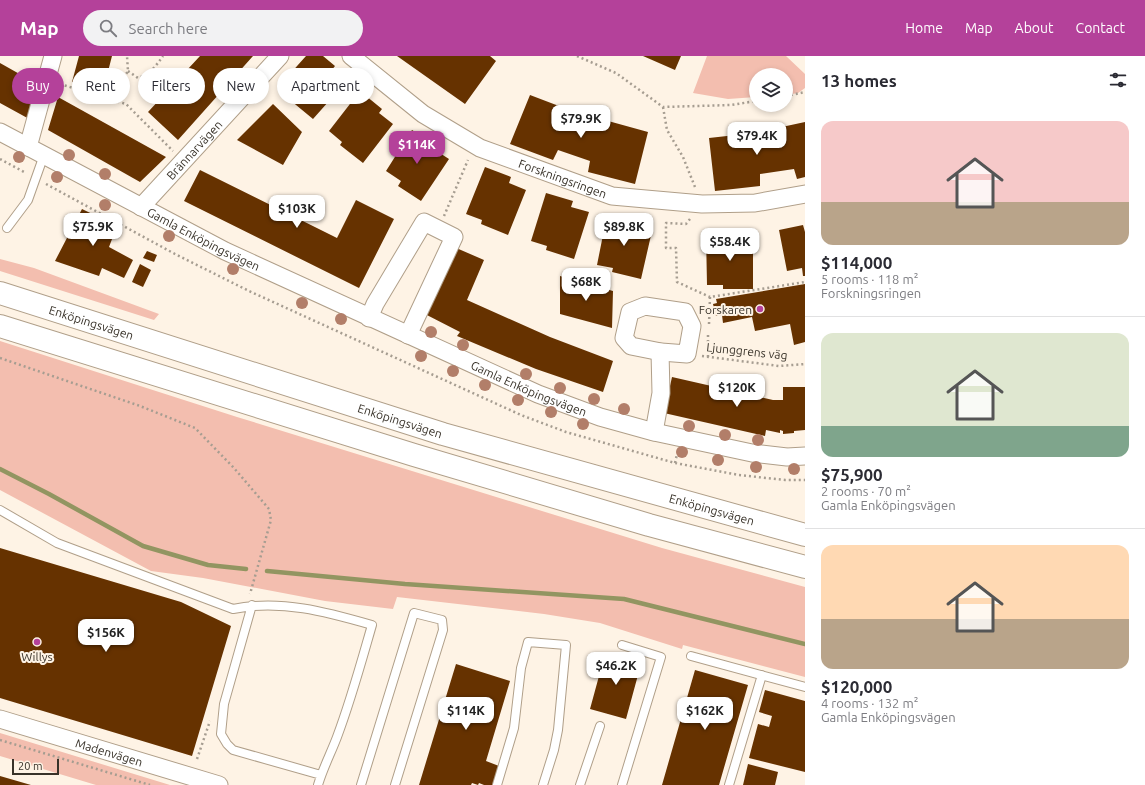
<!DOCTYPE html>
<html lang="en">
<head>
<meta charset="utf-8">
<style>
	:root { --surface:#fff; --page:#f2f2f3; --text:#2b2b33; --muted:#7c7c81; --line:#e1e1e2; --accent:#b4419a }
	body { margin:0; font-family:Ubuntu,sans-serif; background:var(--page); color:var(--text); height:100vh; display:flex; flex-direction:column; font-size:15px; white-space:nowrap }
	* { box-sizing:border-box; margin:0 }
	p { font-size:13px; color:var(--muted) }
	.icon { flex:none; width:22px; height:22px; fill:none; stroke:currentColor; stroke-width:2; stroke-linecap:round; stroke-linejoin:round }
	.map { position:relative; flex:1; overflow:hidden }
	.sheet { display:flex; flex-direction:column; background:var(--surface); width:340px }
	.sheet>* { flex:none }
	.hud { position:absolute; left:12px; top:12px; width:380px; height:36px; display:flex; gap:8px }
	.controls { position:absolute; left:749px; top:12px; display:grid; gap:8px }
	.controls a { display:grid; place-items:center; width:44px; height:44px; border-radius:50%; background:var(--surface); box-shadow:0 2px 6px #0003; font-size:20px }
	.scale { position:absolute; left:12px; bottom:10px; width:47px; box-sizing:border-box; padding-left:4px; border:2px solid #383229; border-top:0; font-size:11px; line-height:14px; white-space:nowrap; color:#383229; -webkit-text-stroke:3px #fef3e5; paint-order:stroke }
	.price { position:absolute; translate:-50% -34px; padding:0 9px; border-radius:8px; background:#fff; color:#222; font-size:13px; line-height:26px; filter:drop-shadow(0 1px 2px #0008) }
	.price::after { content:''; position:absolute; left:50%; top:24px; width:12px; height:9px; margin-left:-6px; background:inherit; clip-path:polygon(0 0,100% 0,50% 100%) }
	.price.selected { background:var(--accent); color:#fff }
	ul { padding:0; list-style:none }
	li { display:grid; align-content:center; gap:8px; height:212px; padding:0 16px }
	li+li { border-top:1px solid var(--line) }
	li span { display:grid; place-items:center; height:124px; border-radius:12px; color:#555 }
	li>.icon { margin-inline-start:auto }
	span .icon { width:72px; height:72px; fill:#fffc; stroke-width:1 }
	li b { font-size:17px }
	h2 { display:flex; justify-content:space-between; align-items:center; height:48px; padding:0 16px; font-size:17px }
	.pill { padding:0 14px; border-radius:18px; background:var(--surface); box-shadow:0 2px 6px #0003; font-size:14px; line-height:36px }
	.pill.selected { background:var(--accent); color:#fff }
	header { display:flex; align-items:center; gap:24px; box-sizing:border-box; height:56px; padding:0 20px; background:var(--accent); color:#fff }
	header strong { font-size:19px }
	nav { display:flex; gap:22px; margin-inline-start:auto; font-size:14px }
	.search { width:280px; height:36px; background:var(--page); display:flex; align-items:center; gap:10px; box-sizing:border-box; padding:0 14px; border-radius:22px; color:var(--muted); font-size:15px }
	main { display:flex; flex:1; min-height:0 }
	.map>svg:first-child { display:block }
</style>
</head>
<body>
<header>
<strong>Map</strong>
<div class="search"><svg class="icon" aria-label="search" viewBox="0 0 24 24"><circle cx="10" cy="10" r="6"/><path d="M15 15l6 6"/></svg>Search here</div>
<nav><a>Home</a><a>Map</a><a>About</a><a>Contact</a></nav>
</header>
<main>
<div class="map">
<svg width="805" height="729" viewBox="0 0 805 729">
	<rect width="100%" height="100%" fill="#fef3e5"/>
	<path fill="#f3beaf" d="M707,0H786L805,18V32L798,37L786,39V19H756V41L728,43L693,37Z
		M0,203L34,212L159,258L154,264L0,215Z
		M0,285L237,361L662,492L805,531V621L683,589L682,593L600,567L544,558L397,541L393,553L325,545L203,522L151,515L0,434Z
		M0,677L170,729H96L0,700Z"/>
	<g fill="none" stroke-linecap="round" stroke-linejoin="round">
		<path stroke="#929561" stroke-width="4.5" d="M0,413L49,438L143,490L208,509L246,513
			M267,515L405,528L624,543L805,588"/>
	</g>
	<path fill="#663200" d="M79,0H112L103,35L72,26Z
		M200,0H253L178,84L148,56Z
		M306,0H323L335,10L331,15L345,27L313,63L290,44L293,40L280,29Z
		M397,0H490L496,5L465,48Z
		M643,0H681L675,14Z
		M0,7L39,29L31,64L0,47Z
		M360,35L382,53L379,57L393,68L363,107L340,89L342,86L329,75Z
		M530,39L572,55L648,76L635,128L588,116L590,105L558,94L553,104L510,88Z
		M58,41L166,101L140,126L48,74Z
		M273,48L302,76L283,109L237,84Z
		M805,66V121L797,123L794,113L760,118V130L715,135L709,82L754,77Z
		M412,74L437,90L435,94L449,103L421,145L398,130L401,125L386,115Z
		M485,111L511,121L509,127L526,134L508,179L481,168L482,164L466,158Z
		M200,114L337,182L356,144L394,163L359,232L184,145Z
		M546,137L573,145L571,151L589,156L574,203L546,194L547,190L531,185Z
		M82,153L117,170L109,191L133,204L124,222L102,212L99,220L55,205Z
		M607,159L635,165L634,171L652,175L641,223L612,216L613,212L597,209Z
		M803,169L805,176V220H803L802,212L787,215L779,174Z
		M706,178H734V184H753V233H723V229H707Z
		M454,191L484,204L467,244L550,281L613,305L603,336L536,313L457,280L460,276L421,256Z
		M147,195L157,199L154,206L143,202Z
		M140,208L151,214L143,231L132,226Z
		M560,220L613,235L612,272L560,258Z
		M805,228V286L794,289L790,268L755,275L752,261L723,267L722,259L716,260L713,248L717,247L716,243Z
		M672,321L773,344H783V331H805V374L794,375V377L783,378V375L780,374V377L766,374L765,380L664,357Z
		M0,492L181,546L231,570L192,700L0,642Z
		M605,598L641,608L626,663L590,653Z
		M456,608L510,625L486,705L499,710L493,729H484L479,727L478,729L472,727L471,729H419Z
		M695,614L748,629L719,729H662Z
		M765,634L805,645V716L749,702L758,668L769,671L772,660L759,656Z
		M748,708L778,716L775,729H743Z
		M0,720L31,729H0Z"/>
	<g fill="none" stroke-linecap="round" stroke-linejoin="round">
		<g stroke="#b09f89" stroke-width="10">
			<path id="lane" d="M7,172L28,144L44,99
				M0,454L57,487L233,553C280,543 327,556 372,569C361,607 351,644 337,681C331,697 323,712 318,729
				M252,549L224,648L221,678L227,688L233,694L321,719
				M691,600L805,631
				M361,729L414,557L442,564L443,574L395,729
				M497,729L514,672L521,612L528,586L566,589L558,674L554,694L543,729
				M580,729L600,670
				M622,729L661,601L622,589
				M729,729L762,619"/>
		</g>
		<g stroke="#b09f89" stroke-width="19">
			<g id="street">
				<path id="s1" d="M351,0L423,58L480,92L612,140L702,148L755,147L805,138"/>
				<path id="s2" d="M0,76L225,195L538,338L600,361L654,376L752,397L787,401L805,400"/>
				<path d="M28,91L53,0"/>
				<path id="s3" d="M141,151L280,0"/>
				<path d="M645,250L685,256L692,270L687,298L661,296L631,290L624,282L630,256Z"/>
				<path d="M369,262L375,248L424,166L454,181L408,279"/>
				<path d="M654,376L661,337L660,296"/>
				<path id="s4" d="M0,663L219,729"/>
			</g>
		</g>
		<g stroke="#b09f89" stroke-width="24">
			<g id="secondary">
				<path id="s5" d="M0,237L443,378L805,479"/>
				<path d="M0,270L414,399L649,469L805,511"/>
			</g>
		</g>
		<path stroke="#a69d91" stroke-width="2.5" stroke-dasharray="2 3" stroke-linecap="butt" d="M577,0L616,17L663,51L731,49L756,45
			M128,15L138,22C150,18 156,10 163,0
			M60,28L126,48L173,95
			M786,40L805,36
			M118,46L121,26L128,15L127,0
			M663,51L667,74L683,101L695,131
			M0,103L26,117
			M46,128L175,198L249,235L521,359L566,376L675,407L739,419L785,424H805
			M444,160L468,104
			M690,163L686,168L666,167V192H676L677,226L710,241
			M709,268L710,241L805,226
			M702,300L779,310L805,308
			M708,301V277
			M0,302L140,350L195,372L234,412L269,453L271,464L250,538
			M675,407L677,398
			M0,684L150,729
			M197,703L210,665"/>
		<use href="#lane" stroke="#fff" stroke-width="8"/>
		<use href="#street" stroke="#fff" stroke-width="17"/>
		<use href="#secondary" stroke="#fff" stroke-width="22"/>
	</g>
	<g fill="#b27e69">
		<circle cx="69" cy="99" r="6"/>
		<circle cx="19" cy="101" r="6"/>
		<circle cx="105" cy="118" r="6"/>
		<circle cx="57" cy="121" r="6"/>
		<circle cx="105" cy="149" r="6"/>
		<circle cx="169" cy="180" r="6"/>
		<circle cx="233" cy="213" r="6"/>
		<circle cx="302" cy="247" r="6"/>
		<circle cx="341" cy="263" r="6"/>
		<circle cx="431" cy="276" r="6"/>
		<circle cx="463" cy="289" r="6"/>
		<circle cx="421" cy="300" r="6"/>
		<circle cx="453" cy="315" r="6"/>
		<circle cx="526" cy="318" r="6"/>
		<circle cx="485" cy="329" r="6"/>
		<circle cx="560" cy="332" r="6"/>
		<circle cx="594" cy="343" r="6"/>
		<circle cx="518" cy="344" r="6"/>
		<circle cx="624" cy="353" r="6"/>
		<circle cx="551" cy="356" r="6"/>
		<circle cx="583" cy="368" r="6"/>
		<circle cx="689" cy="370" r="6"/>
		<circle cx="725" cy="379" r="6"/>
		<circle cx="758" cy="384" r="6"/>
		<circle cx="682" cy="396" r="6"/>
		<circle cx="718" cy="404" r="6"/>
		<circle cx="756" cy="411" r="6"/>
		<circle cx="794" cy="413" r="6"/>
	</g>
	<g fill="#b4419a" stroke="#fef3e5" stroke-width="1.5">
		<circle cx="760" cy="253" r="4"/>
		<circle cx="37" cy="586" r="4"/>
	</g>
	<g text-anchor="middle" dominant-baseline="central" stroke-width="4" stroke-linejoin="round" paint-order="stroke">
		<g font-size="12" fill="#383229" stroke="#fef3e5">
			<text stroke="none"><textPath href="#s3" startOffset="78">Brännarvägen</textPath></text>
			<text stroke="none"><textPath href="#s1" startOffset="247">Forskningsringen</textPath></text>
			<text stroke="none"><textPath href="#s2" startOffset="230">Gamla Enköpingsvägen</textPath></text>
			<text stroke="none"><textPath href="#s5" startOffset="96">Enköpingsvägen</textPath></text>
			<text transform="translate(747 295) rotate(6)">Ljunggrens väg</text>
			<text stroke="none"><textPath href="#s2" startOffset="588">Gamla Enköpingsvägen</textPath></text>
			<text stroke="none"><textPath href="#s5" startOffset="420">Enköpingsvägen</textPath></text>
			<text stroke="none"><textPath href="#s5" startOffset="744">Enköpingsvägen</textPath></text>
			<text stroke="none"><textPath href="#s4" startOffset="114">Madenvägen</textPath></text>
		</g>
		<g font-size="12" fill="#383229" stroke="#fef3e5" text-anchor="end">
			<text x="752" y="253">Forskaren</text>
			<text x="37" y="600" text-anchor="middle">Willys</text>
		</g>
	</g>
</svg>
<div class="controls">
<a><svg class="icon" aria-label="layers" viewBox="0 0 24 24"><path d="M12 4l9 5-9 5-9-5zM3 14l9 5 9-5"/></svg></a>
</div>
<div class="scale">20 m</div>
<b class="price" style="left:581px;top:83px">$79.9K</b>
<b class="price" style="left:757px;top:100px">$79.4K</b>
<b class="price selected" style="left:417px;top:109px">$114K</b>
<b class="price" style="left:297px;top:173px">$103K</b>
<b class="price" style="left:93px;top:191px">$75.9K</b>
<b class="price" style="left:624px;top:191px">$89.8K</b>
<b class="price" style="left:730px;top:206px">$58.4K</b>
<b class="price" style="left:586px;top:246px">$68K</b>
<b class="price" style="left:737px;top:352px">$120K</b>
<b class="price" style="left:106px;top:597px">$156K</b>
<b class="price" style="left:616px;top:630px">$46.2K</b>
<b class="price" style="left:466px;top:675px">$114K</b>
<b class="price" style="left:705px;top:675px">$162K</b>
<div class="hud">
<a class="pill selected">Buy</a>
<a class="pill">Rent</a>
<a class="pill">Filters</a>
<a class="pill">New</a>
<a class="pill">Apartment</a>
</div>
</div>
<section class="sheet">
<h2>13 homes<svg class="icon" aria-label="filters" viewBox="0 0 24 24"><path d="M4 7h16M4 17h16"/><circle cx="9" cy="7" r="2"/><circle cx="15" cy="17" r="2"/></svg></h2>
<ul>
<li><span style="background:linear-gradient(#f6c9c9 65%,#b9a48a 0)"><svg class="icon" aria-label="home" viewBox="0 0 24 24"><path d="M3 11l9-7 9 7M6 9v11h12V9"/></svg></span><div><b>$114,000</b><p>5 rooms · 118 m²</p><p>Forskningsringen</p></div></li>
<li><span style="background:linear-gradient(#dfe7d0 75%,#7fa58c 0)"><svg class="icon" aria-label="home" viewBox="0 0 24 24"><path d="M3 11l9-7 9 7M6 9v11h12V9"/></svg></span><div><b>$75,900</b><p>2 rooms · 70 m²</p><p>Gamla Enköpingsvägen</p></div></li>
<li><span style="background:linear-gradient(#ffd9b3 60%,#b9a48a 0)"><svg class="icon" aria-label="home" viewBox="0 0 24 24"><path d="M3 11l9-7 9 7M6 9v11h12V9"/></svg></span><div><b>$120,000</b><p>4 rooms · 132 m²</p><p>Gamla Enköpingsvägen</p></div></li>
</ul>
</section>
</main>
</body>
</html>
